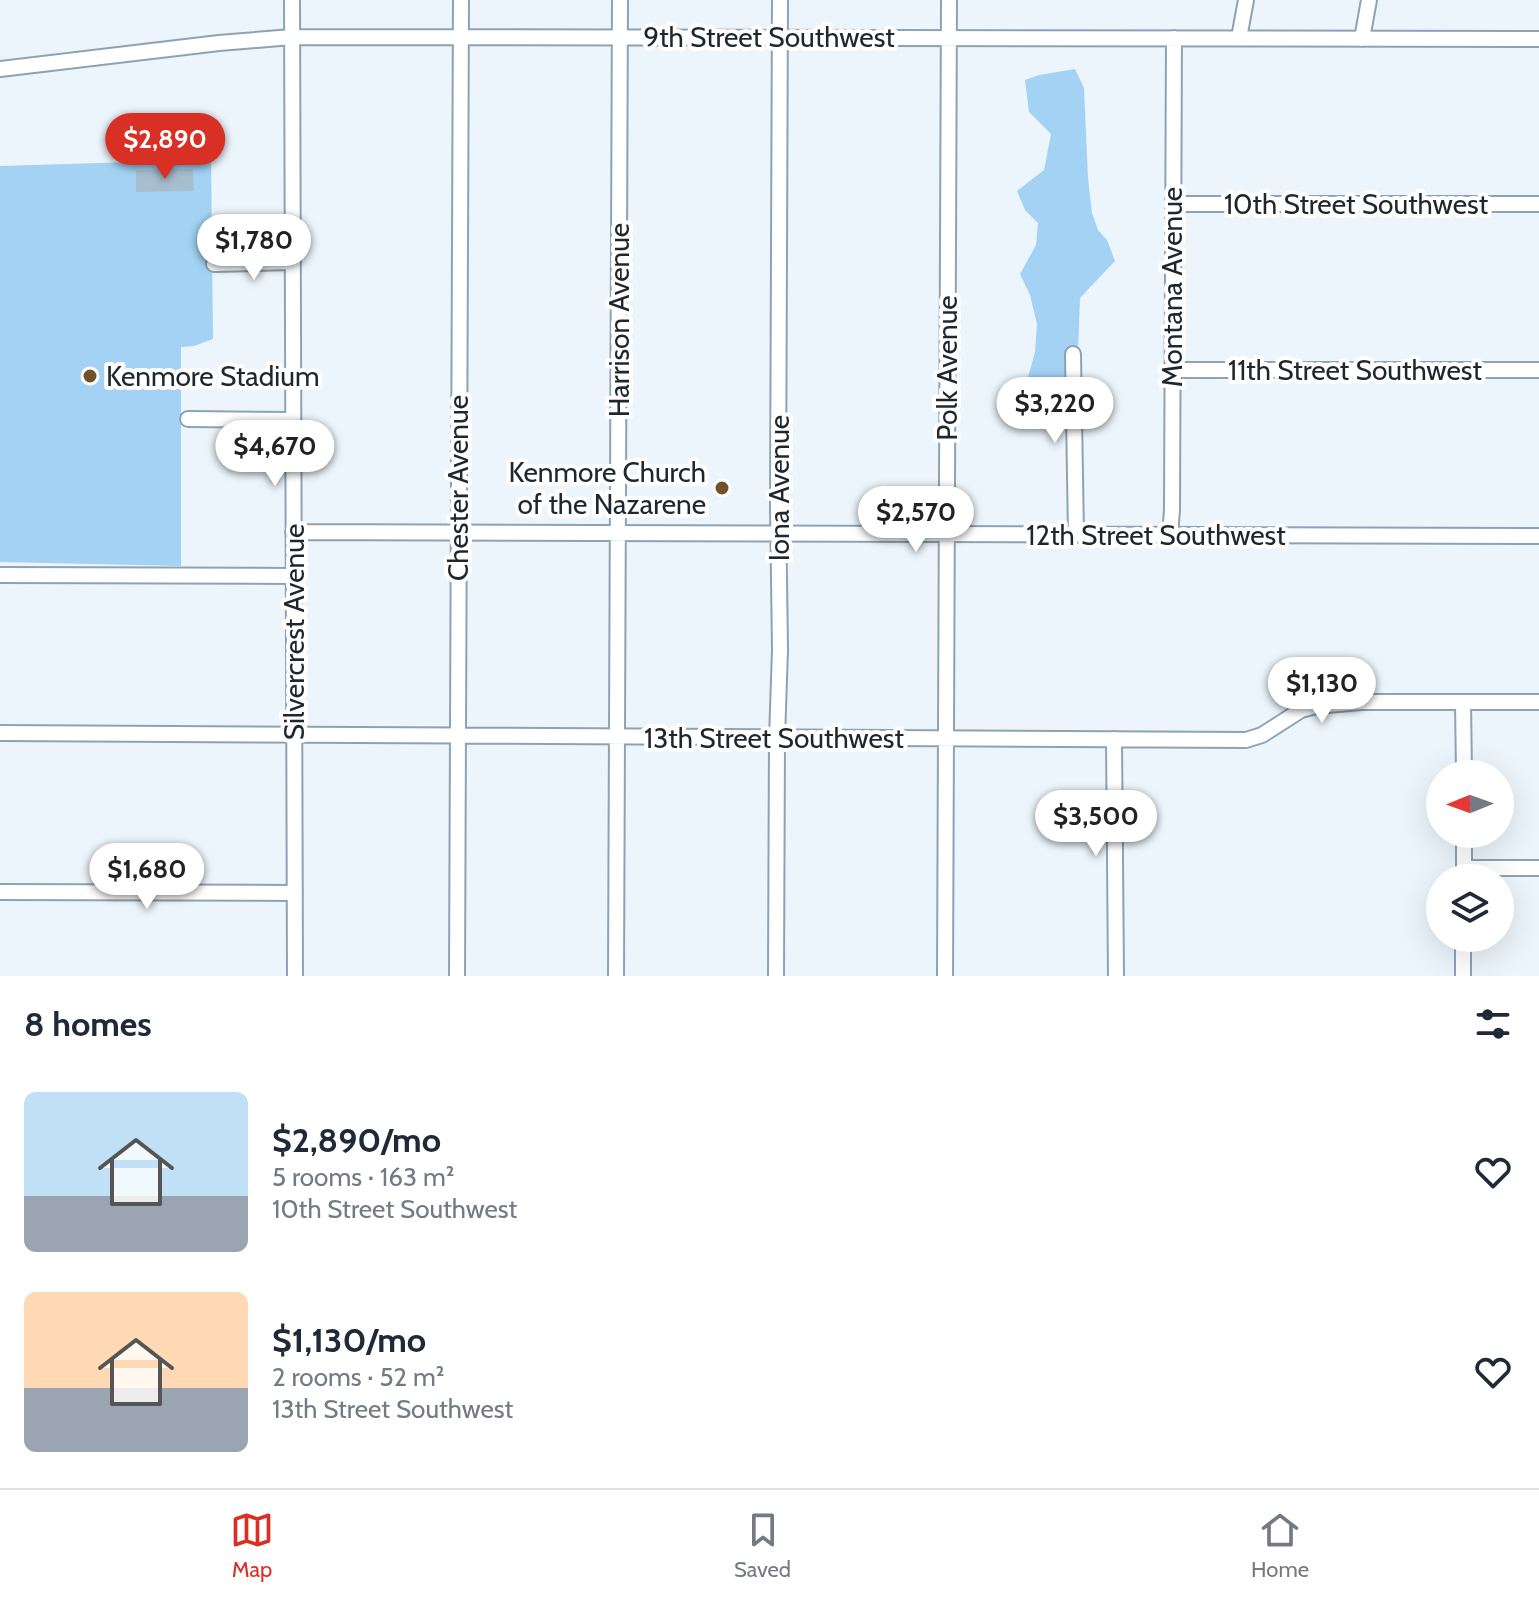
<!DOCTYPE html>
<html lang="en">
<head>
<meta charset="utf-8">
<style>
	:root { --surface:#fff; --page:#f6f6f7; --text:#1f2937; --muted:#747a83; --line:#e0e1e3; --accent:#d93025 }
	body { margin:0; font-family:Cabin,sans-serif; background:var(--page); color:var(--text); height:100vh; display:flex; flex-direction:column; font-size:30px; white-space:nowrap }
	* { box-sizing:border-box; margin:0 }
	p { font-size:26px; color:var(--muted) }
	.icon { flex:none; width:44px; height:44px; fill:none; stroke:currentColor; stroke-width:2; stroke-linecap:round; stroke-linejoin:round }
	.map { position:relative; height:976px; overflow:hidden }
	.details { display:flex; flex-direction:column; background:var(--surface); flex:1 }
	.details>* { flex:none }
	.needle { width:52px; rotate:269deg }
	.tools { position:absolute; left:1426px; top:760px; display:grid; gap:16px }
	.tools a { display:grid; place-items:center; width:88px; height:88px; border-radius:50%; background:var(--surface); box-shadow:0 8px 32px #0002; font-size:40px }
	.price { position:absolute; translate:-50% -68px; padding:0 18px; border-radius:28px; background:#fff; color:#222; font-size:26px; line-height:52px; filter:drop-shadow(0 2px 4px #0008) }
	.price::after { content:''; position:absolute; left:50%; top:48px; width:24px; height:18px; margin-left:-12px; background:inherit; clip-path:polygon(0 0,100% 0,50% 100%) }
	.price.active { background:var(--accent); color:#fff }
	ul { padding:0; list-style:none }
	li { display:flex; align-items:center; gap:24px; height:200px; padding:0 24px }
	li span { display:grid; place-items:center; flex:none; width:224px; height:160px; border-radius:12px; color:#555 }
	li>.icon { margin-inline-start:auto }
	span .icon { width:96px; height:96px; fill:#fffc; stroke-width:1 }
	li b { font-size:34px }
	h2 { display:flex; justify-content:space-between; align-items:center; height:96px; padding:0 24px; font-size:34px }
	.tab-bar { display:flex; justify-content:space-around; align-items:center; height:112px; border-top:2px solid var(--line); background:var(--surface); font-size:22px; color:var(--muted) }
	.tab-bar a { display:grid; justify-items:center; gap:4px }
	.tab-bar .active { color:var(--accent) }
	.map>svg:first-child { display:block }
</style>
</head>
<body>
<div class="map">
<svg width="1539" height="976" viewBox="0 0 1539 976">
	<rect width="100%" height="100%" fill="#ecf5fc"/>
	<path fill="#a3d2f4" d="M1075,69L1084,88L1088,178L1092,213L1098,230L1107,240L1115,261L1080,298L1078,352L1084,398L1059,410L1034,408L1027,381L1035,352L1037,324L1030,295L1020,274L1036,245L1038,223L1025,210L1017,191L1044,170L1051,134L1029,112L1025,80L1039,75Z
		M211,155L213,339L194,346L181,347V566L0,562V166L133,162Z"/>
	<path fill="#a7becf" d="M193,169L194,191L136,192V170Z"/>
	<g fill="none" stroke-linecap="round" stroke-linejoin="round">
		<g stroke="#8da3b4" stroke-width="18">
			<path id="minor" d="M292,0L295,976
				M1239,38L1246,0
				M1362,39L1369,0
				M0,69L219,43L292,37L1539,39
				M1173,204H1539
				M214,264L293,262
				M1073,354L1076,535
				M1172,370H1539
				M188,419L293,420
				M293,532L1539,536
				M1170,535L1172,510L1174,38
				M0,575L293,576
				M1463,702L1464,774
				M0,733L1246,740L1262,735L1301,710L1316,706L1361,702H1539
				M1114,739L1116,976
				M1464,868H1539
				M1464,878V834
				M0,892L295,893
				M457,976L461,0
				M616,976L620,0
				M776,976L777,738L780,650L778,506L780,0
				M945,976L949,0
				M1463,976V938"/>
		</g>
		<use href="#minor" stroke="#fff" stroke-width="14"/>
	</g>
	<g fill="#735128" stroke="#fff" stroke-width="3">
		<circle cx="90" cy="376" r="8"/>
		<circle cx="722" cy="488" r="8"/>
	</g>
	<g text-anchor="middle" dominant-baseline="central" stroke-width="8" stroke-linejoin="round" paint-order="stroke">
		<g font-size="28" fill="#1e272d" stroke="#fff">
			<text x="769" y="37">9th Street Southwest</text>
			<text x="1356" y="204">10th Street Southwest</text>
			<text transform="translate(1172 287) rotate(-90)">Montana Avenue</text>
			<text transform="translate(619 320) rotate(-90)">Harrison Avenue</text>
			<text transform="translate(947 368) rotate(-90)">Polk Avenue</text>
			<text x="1355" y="370">11th Street Southwest</text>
			<text transform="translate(458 488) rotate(-90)">Chester Avenue</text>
			<text transform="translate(779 488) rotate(-90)">Iona Avenue</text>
			<text x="1156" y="535">12th Street Southwest</text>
			<text transform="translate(294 632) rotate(-90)">Silvercrest Avenue</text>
			<text x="774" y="738">13th Street Southwest</text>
		</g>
		<g font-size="28" fill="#1e272d" stroke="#fff" text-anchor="start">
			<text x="106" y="376">Kenmore Stadium</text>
			<text x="706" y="472" text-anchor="end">Kenmore Church<tspan x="706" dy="32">of the Nazarene</tspan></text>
		</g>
	</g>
</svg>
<div class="tools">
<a><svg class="needle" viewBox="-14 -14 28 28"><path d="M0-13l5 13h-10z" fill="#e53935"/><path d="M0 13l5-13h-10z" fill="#747a83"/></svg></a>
<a><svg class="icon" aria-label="layers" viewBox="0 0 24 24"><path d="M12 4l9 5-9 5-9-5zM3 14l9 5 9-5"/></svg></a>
</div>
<b class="price active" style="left:165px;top:181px">$2,890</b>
<b class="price" style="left:254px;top:282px">$1,780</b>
<b class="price" style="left:1055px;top:445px">$3,220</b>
<b class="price" style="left:275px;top:488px">$4,670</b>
<b class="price" style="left:916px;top:554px">$2,570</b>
<b class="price" style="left:1322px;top:725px">$1,130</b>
<b class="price" style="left:1096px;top:858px">$3,500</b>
<b class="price" style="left:147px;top:911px">$1,680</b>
</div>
<section class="details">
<h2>8 homes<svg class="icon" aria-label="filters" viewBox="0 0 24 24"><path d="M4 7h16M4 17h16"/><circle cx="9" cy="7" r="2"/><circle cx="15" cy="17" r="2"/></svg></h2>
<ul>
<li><span style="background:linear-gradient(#bfe0f5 65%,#9aa5b1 0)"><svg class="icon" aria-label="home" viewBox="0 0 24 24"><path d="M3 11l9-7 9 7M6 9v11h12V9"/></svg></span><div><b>$2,890/mo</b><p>5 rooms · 163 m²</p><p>10th Street Southwest</p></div><svg class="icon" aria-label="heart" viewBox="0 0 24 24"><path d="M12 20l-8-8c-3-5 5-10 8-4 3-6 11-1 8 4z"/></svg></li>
<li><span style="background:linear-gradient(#ffd9b3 60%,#9aa5b1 0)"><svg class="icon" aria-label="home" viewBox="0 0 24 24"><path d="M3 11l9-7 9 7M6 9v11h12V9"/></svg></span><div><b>$1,130/mo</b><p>2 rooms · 52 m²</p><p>13th Street Southwest</p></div><svg class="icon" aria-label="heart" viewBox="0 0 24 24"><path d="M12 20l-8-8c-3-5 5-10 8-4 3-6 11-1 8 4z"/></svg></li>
</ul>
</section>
<nav class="tab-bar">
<a class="active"><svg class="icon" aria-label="map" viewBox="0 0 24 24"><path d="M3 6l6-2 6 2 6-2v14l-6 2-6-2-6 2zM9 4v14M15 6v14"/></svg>Map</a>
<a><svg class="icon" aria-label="saved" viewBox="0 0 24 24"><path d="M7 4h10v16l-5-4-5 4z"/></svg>Saved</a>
<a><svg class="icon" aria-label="home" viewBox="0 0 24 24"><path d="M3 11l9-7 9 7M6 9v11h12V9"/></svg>Home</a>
</nav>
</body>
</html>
